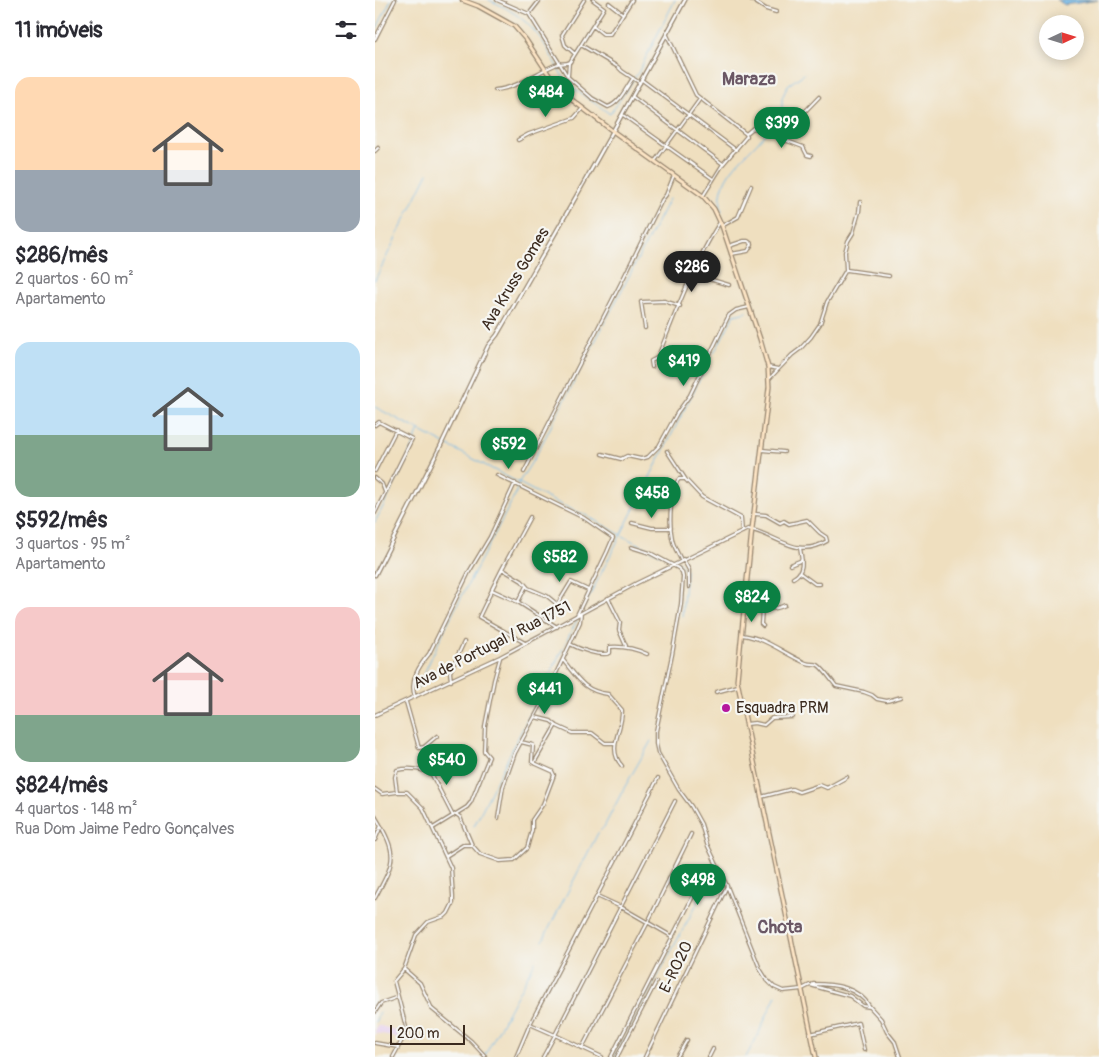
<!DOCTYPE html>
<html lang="pt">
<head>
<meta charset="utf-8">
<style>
	:root { --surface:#fff; --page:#f2f2f3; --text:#2b2b33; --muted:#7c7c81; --accent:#0b8043 }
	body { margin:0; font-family:Pangolin,sans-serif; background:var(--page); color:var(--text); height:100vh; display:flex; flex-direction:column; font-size:19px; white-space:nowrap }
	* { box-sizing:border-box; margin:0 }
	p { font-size:16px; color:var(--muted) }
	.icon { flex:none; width:28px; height:28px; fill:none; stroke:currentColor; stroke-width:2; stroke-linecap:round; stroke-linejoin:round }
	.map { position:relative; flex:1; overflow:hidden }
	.sheet { display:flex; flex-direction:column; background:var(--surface); width:375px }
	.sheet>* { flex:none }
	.needle { width:32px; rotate:86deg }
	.tools { position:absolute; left:664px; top:15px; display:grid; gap:10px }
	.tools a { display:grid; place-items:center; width:45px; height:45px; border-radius:50%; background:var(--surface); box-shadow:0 2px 12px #0003; font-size:25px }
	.scale { position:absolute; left:15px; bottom:12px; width:75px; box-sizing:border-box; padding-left:5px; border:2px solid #3b2a1e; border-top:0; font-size:14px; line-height:18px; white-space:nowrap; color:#3b2a1e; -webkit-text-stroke:4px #f6f6f2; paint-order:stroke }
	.price { position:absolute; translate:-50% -42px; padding:0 11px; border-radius:18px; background:var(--accent); color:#fff; font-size:16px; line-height:32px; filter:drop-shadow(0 1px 2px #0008) }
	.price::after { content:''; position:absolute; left:50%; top:30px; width:15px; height:11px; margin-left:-8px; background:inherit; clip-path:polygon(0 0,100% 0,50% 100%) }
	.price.current { background:#222; color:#fff }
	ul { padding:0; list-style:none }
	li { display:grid; align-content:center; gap:10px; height:265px; padding:0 15px }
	li span { display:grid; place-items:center; height:155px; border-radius:15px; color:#555 }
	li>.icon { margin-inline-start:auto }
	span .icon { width:90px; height:90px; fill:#fffc; stroke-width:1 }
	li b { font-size:21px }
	h2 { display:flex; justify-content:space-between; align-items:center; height:60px; padding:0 15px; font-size:21px }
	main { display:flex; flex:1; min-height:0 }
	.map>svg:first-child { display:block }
</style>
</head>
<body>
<main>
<section class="sheet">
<h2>11 imóveis<svg class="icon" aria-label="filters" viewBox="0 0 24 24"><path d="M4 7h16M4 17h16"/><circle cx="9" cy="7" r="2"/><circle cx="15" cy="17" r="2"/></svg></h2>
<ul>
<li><span style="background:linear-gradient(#ffd9b3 60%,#9aa5b1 0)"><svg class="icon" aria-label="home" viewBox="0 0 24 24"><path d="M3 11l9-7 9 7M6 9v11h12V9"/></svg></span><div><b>$286/mês</b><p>2 quartos · 60 m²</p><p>Apartamento</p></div></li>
<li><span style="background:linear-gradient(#bfe0f5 60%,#7fa58c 0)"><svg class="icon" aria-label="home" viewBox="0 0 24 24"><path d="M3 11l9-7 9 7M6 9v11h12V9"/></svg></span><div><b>$592/mês</b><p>3 quartos · 95 m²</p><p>Apartamento</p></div></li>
<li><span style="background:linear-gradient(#f6c9c9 70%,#7fa58c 0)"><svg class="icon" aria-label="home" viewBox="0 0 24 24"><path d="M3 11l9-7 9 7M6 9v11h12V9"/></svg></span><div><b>$824/mês</b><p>4 quartos · 148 m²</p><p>Rua Dom Jaime Pedro Gonçalves</p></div></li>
</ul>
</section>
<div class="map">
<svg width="724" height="1057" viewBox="0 0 724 1057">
	<rect width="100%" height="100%" fill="#f6f6f2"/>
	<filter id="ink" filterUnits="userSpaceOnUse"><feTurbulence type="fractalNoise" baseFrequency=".02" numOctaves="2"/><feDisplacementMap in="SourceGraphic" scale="10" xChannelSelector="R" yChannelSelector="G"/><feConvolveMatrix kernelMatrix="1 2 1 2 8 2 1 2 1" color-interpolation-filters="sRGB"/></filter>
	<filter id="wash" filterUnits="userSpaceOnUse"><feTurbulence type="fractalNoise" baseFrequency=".0096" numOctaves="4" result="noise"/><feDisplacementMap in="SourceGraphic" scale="20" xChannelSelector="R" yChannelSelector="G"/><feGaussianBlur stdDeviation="1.12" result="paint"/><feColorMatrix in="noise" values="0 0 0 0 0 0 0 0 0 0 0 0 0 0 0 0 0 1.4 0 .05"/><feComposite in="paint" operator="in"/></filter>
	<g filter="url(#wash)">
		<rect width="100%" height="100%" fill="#efdfbf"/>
		<path fill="#e7d2ef" d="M2,1025L20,1030L24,1035L23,1040L18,1036L0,1033Z"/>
		<path fill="#6fb7e7" stroke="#557082" d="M682,0H723L690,5Z"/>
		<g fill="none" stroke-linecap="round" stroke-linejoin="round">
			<path stroke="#6fb7e7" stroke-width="1" d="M114,0C138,10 156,23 170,45C178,58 184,73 194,84C206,95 222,104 235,114L263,73L300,0
				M0,32L16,0
				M347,212C338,177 370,158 389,135C394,129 396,120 401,115C403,113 405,112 407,110V98L413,85L429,74
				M0,280L53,173
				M339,353L359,315L372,312
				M0,407L176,500L212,516L259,542L304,562L311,570L307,616
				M0,522L29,466L44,430
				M208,609L337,355
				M42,689L71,626L140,495L144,482L160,457L294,199
				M99,826L205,614
				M168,940L223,833L229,827L248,790L276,741
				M0,1022L5,1012
				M109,1057L160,962
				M239,1057L339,872
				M371,1057L382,1037L401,995"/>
		</g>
	</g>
	<g filter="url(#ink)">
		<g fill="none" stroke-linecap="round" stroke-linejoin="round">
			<g stroke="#95846e" stroke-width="4.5">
				<path id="minor" d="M122,0L154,14L193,77L217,98L233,107C245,103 251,88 258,78
					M377,0L391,9L401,12
					M234,3L248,14
					M154,14L165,0
					M218,26L228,34H235L257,0
					M292,35L321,95L371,134
					M0,39L20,0
					M206,45L243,67L247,71L265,83
					M200,54L190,45L187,35L209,0
					M193,76L194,63
					M267,80L361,150
					M120,90C143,88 160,73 180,65C185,62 190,65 195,62L229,8L218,0
					M258,97L348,164
					M248,115L338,179
					M143,140L154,134L199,118L208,108
					M410,141L415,127L444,97
					M0,151L3,148
					M280,161L325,99
					M328,196L348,164L372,136L371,134L378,128L428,147L432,155L436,156
					M347,226L363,217L376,186
					M354,246L369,241H373L377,244L373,251L356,254
					M472,270L514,276
					M317,274L354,285
					M270,328L266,302L289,301L305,306
					M277,367L276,361L282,358L284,354C302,309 319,263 345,222
					M393,367L403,369
					M394,379L417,355L425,349L436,337L445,324L452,302L471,270L470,252L473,241L478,233L484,212L485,202
					M0,425L4,422L37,439L0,513
					M387,450L409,452
					M292,451L311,480L327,497L366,518L367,532
					M227,454L246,459L252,456L266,459L273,457L284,446L302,413L315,395L354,315L361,310L374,307
					M0,471L21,430
					M149,472L249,277L287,200L291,195L299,175
					M122,475L209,518L238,538L232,552L202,615
					M0,478L7,484L10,492
					M155,517L127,569L147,581L153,588L172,596L183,605
					M257,523L277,528H296
					M256,547L275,553L303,568L307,572L308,577L306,604L297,655L281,731V744L283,753L304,790L316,806L326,824L332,844L352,886L385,969L392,980L399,987L408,991L427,989L435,985L475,996L488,1006L495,1007L506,1019L512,1032L520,1042L525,1057
					M308,559L314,570V587
					M306,560C303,553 298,546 297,538C294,524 295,489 304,479H309
					M415,565L427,560
					M425,573L440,584H445
					M418,578C430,572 427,560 425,548
					M151,586L143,602L182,627
					M117,589L127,569
					M233,598L245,622L244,630L251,646
					M143,602L117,590L104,617L150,643
					M370,608C383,609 399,611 410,605
					M387,609L386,624L388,626
					M173,620L196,582L213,590
					M367,635C392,638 409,654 431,663C435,665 440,663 443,665C448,668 457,681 461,686L489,692L497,695L502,699L512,701L526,697
					M195,644C204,649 225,657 235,653V647C247,646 261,649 272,654
					M188,660C202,677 208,691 233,694L247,710C248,730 231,748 247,766
					M76,681L75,672L89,642
					M341,692L363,686
					M40,697C34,681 44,666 54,654L94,572L115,537L140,483
					M31,702L44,748L49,747L62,736
					M0,715L125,657L262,583L373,529C402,534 421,560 452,541L451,537L445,533L432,520L414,524L409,521L405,523L391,515L380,514
					M160,717L176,721L182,726L197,733H217L230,743H240
					M371,724L380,723L389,725L397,718L418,717
					M159,763L181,725
					M283,778L222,896L246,907L298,937
					M0,789L7,794L22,792H32L48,808L76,868L78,896V903L73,913L70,916L53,922L41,935L29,969L19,981L32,1031L18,1057
					M22,792L20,777L22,770C32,768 48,768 57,775L78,816
					M386,797L417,789L424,792L445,785L452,788L472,777
					M81,814L85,817L97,845L105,854L125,861L139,860L152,848L157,830V820L168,804L179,775L177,771L157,762L158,745L146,742
					M0,816C24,856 20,860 0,898
					M123,818L128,787L140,753L167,703L195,644L205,622L206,613
					M58,828L92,807L96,802L114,757L109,751L110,726L119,680L125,658
					M0,840L6,826
					M71,856L88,845H97
					M29,969L45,983L57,1009L96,1041L110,1056
					M438,984C460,984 483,987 495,1007
					M0,1012L6,1003L23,997
					M155,1024L180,1035L168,1057
					M435,1034L483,1023L489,1050
					M0,1043L23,1047
					M207,1048L273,922L316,834
					M141,1057L155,1024L222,896
					M227,1057L180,1035L300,801
					M236,1057L333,867
					M242,1057L281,982
					M270,1057L352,886
					M302,1057L312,1040
					M334,1057L338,1049"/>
			</g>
			<g stroke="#95846e" stroke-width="5">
				<path id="tertiary" d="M0,575L65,447L113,346L122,335C186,224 249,113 310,0"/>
			</g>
			<g stroke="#95846e" stroke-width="5.5">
				<path id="secondary" d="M87,0L103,6L139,26L151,40L184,90L239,132L328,196L339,209L347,226L385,339L393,367L394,387L377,529L362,680L441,1057"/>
			</g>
			<use href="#minor" stroke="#fff" stroke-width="2"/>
			<use href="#tertiary" stroke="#fff" stroke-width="2.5"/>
			<use href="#secondary" stroke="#fde5c5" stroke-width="3"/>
		</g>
	</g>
	<circle fill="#b5179e" stroke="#f6f6f2" stroke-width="2" cx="351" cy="708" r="5"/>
	<g text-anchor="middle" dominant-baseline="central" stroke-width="4.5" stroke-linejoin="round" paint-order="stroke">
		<g font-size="16" fill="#3b2a1e" stroke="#f6f6f2">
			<text transform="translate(140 279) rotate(-59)">Ava Kruss Gomes</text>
			<text transform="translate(117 645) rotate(-27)">Ava de Portugal / Rua 1751</text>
			<text transform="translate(301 967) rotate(-64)">E-R020</text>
		</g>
		<g font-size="16" fill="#3b2a1e" stroke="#f6f6f2" text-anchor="start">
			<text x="361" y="708">Esquadra PRM</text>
		</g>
		<g font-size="18" font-weight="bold" fill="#6a5765" stroke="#f6f6f2">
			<text x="374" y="79">Maraza</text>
			<text x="405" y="927">Chota</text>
		</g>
	</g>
</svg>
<div class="tools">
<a><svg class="needle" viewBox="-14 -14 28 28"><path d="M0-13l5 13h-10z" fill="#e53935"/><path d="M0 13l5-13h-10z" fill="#7c7c81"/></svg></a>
</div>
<div class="scale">200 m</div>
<b class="price" style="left:171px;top:118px">$484</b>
<b class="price" style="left:407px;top:149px">$399</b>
<b class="price current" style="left:317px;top:293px">$286</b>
<b class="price" style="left:309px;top:387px">$419</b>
<b class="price" style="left:134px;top:470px">$592</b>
<b class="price" style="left:277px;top:519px">$458</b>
<b class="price" style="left:185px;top:583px">$582</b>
<b class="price" style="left:377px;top:623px">$824</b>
<b class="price" style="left:170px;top:715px">$441</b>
<b class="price" style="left:72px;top:786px">$540</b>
<b class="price" style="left:323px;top:906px">$498</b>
</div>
</main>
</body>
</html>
